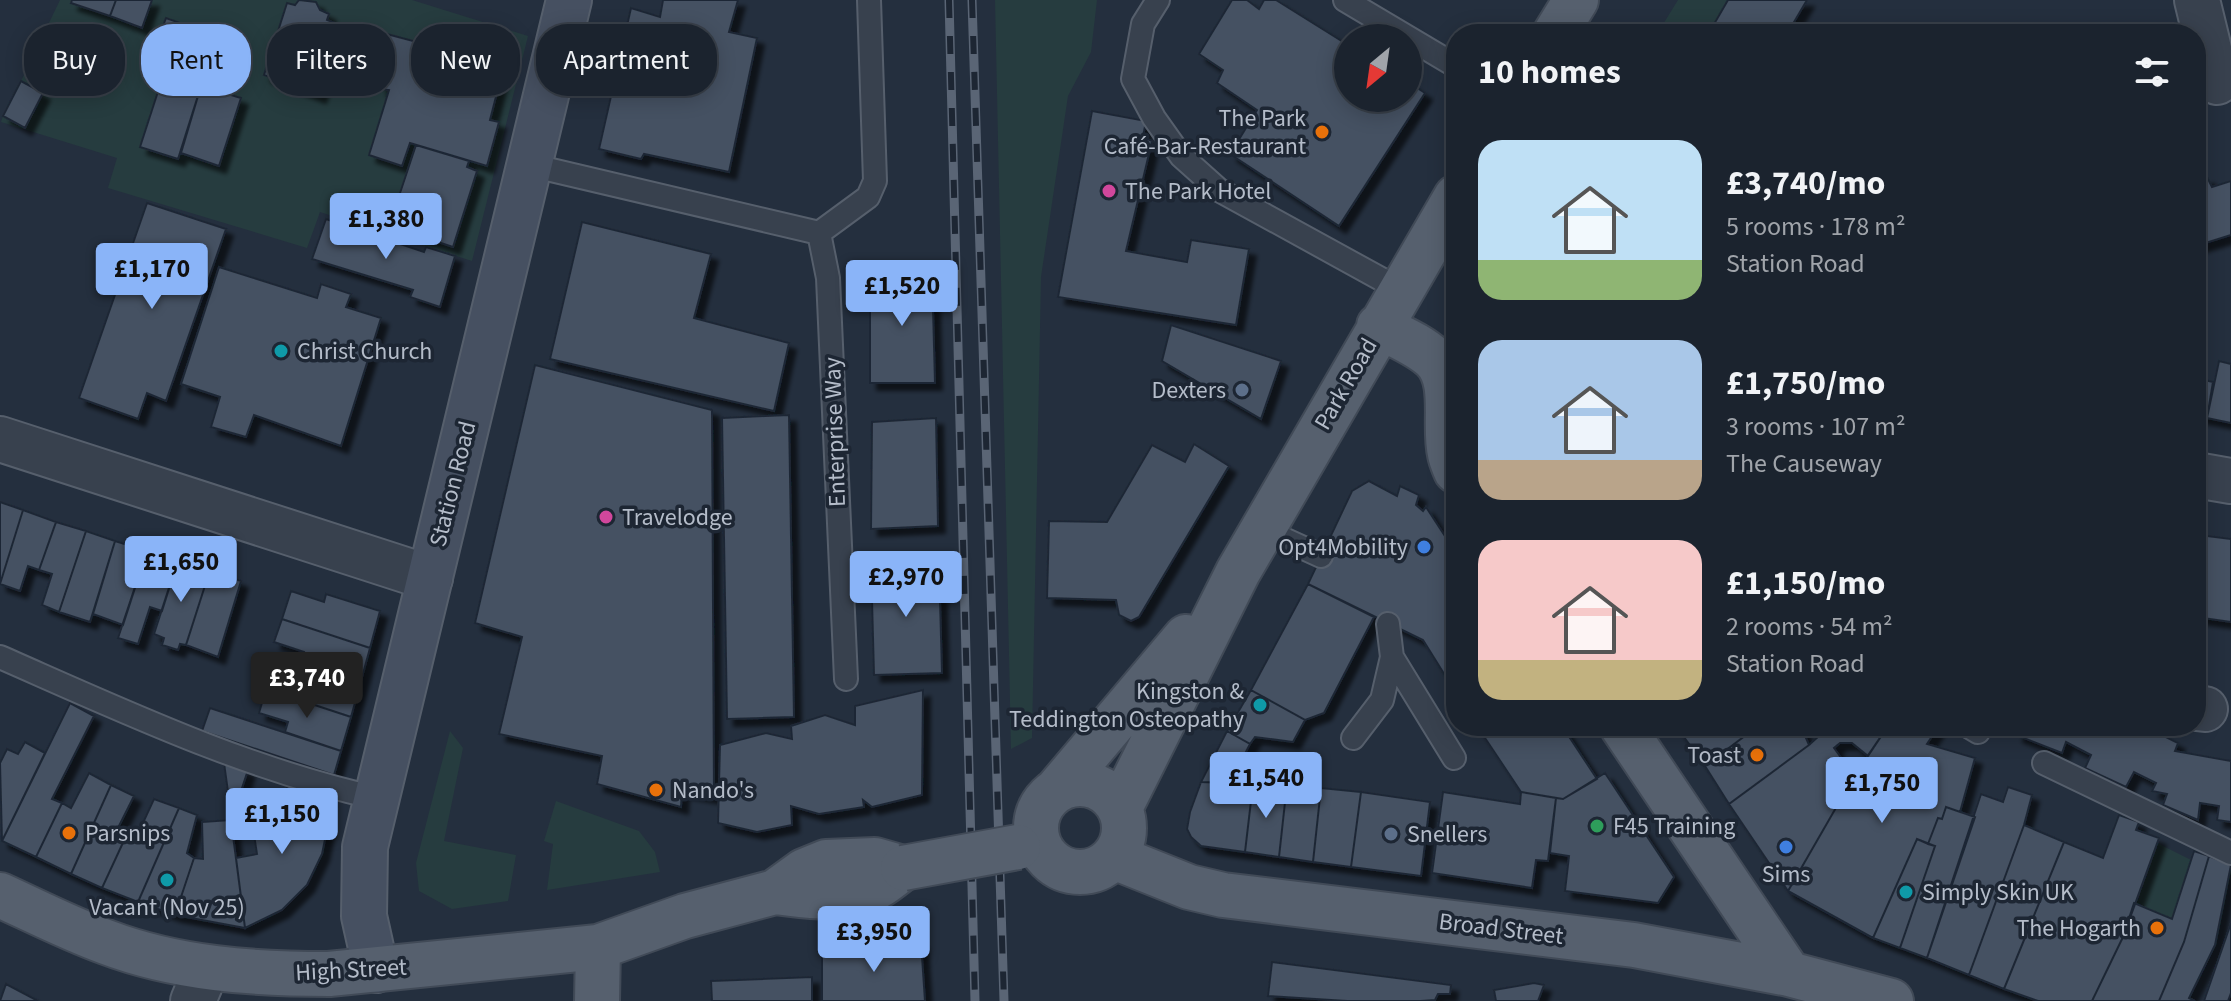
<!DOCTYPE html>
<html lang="en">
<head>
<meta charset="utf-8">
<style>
	:root { --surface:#1b232e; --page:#282f3a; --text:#f1f3f6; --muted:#a0a4aa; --line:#39404a; --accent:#8ab4f8 }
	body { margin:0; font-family:"Source Sans 3",sans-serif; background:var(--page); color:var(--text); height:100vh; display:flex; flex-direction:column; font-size:30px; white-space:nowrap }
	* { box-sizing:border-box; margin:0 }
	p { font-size:26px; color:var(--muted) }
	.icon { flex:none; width:44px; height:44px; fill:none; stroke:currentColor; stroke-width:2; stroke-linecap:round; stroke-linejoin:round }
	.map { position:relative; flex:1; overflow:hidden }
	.sheet { position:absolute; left:1446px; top:24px; width:760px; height:712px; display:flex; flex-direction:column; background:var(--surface); border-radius:32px; box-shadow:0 4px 20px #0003,0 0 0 2px var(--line) }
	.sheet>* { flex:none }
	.banner { position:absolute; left:24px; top:24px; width:760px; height:72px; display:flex; gap:16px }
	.needle { width:52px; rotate:209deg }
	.fabs { position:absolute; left:1334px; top:24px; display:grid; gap:16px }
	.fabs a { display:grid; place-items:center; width:88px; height:88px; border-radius:50%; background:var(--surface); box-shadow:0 4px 20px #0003,0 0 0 2px var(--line); font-size:40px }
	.price { position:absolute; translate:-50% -68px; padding:0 18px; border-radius:8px; background:var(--accent); color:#111; font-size:26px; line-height:52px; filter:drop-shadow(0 2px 4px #0008) }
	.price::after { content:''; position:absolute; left:50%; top:48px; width:24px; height:18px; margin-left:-12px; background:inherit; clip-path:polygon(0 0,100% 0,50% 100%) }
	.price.selected { background:#222; color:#fff }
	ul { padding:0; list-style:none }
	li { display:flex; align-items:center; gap:24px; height:200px; padding:0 32px }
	li span { display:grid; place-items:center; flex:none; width:224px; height:160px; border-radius:24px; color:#555 }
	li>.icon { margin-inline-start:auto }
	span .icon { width:96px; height:96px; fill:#fffc; stroke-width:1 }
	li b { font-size:34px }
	h2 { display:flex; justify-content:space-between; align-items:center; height:96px; padding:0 32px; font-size:34px }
	.chip { padding:0 28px; border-radius:32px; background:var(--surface); box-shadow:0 4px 20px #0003,0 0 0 2px var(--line); font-size:28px; line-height:72px }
	.chip.selected { background:var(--accent); color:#111 }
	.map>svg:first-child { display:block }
</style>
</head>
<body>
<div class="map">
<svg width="2231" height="1001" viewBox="0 0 2231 1001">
	<defs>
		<filter id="shadow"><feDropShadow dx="7" dy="7" stdDeviation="2" flood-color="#0009"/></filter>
	</defs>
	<rect width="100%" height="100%" fill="#242f3e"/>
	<path fill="#263c3f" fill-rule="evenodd" d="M60,0H72L71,3L142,28L152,0H299L295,5L327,20L329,13L320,10L316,2L311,0H412L528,36L472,261L320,212L307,248L108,188L117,158L1,122L3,116L25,128L42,93L21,81ZM384,33L417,42L419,36L460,48L454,69L490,120L498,122L487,165L469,161L467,167L477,172L453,247L389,226L416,145L410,143L402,166L369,155L389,90L380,88ZM164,73L240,98L219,166L181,153L177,159L140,146Z
		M995,0H1097L1091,52L1068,96L1041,277L1032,738L1011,749Z
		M1678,0H1728L1710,31L1714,34H1657Z
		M450,731L463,748L444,841L516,855L508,901L452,909L419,891L416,863Z
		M556,801L639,831L655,852L660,872L547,890L553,844L544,841Z
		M2157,843L2191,860L2172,919L2134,903Z"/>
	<path fill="#455162" stroke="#1f2835" stroke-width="2" filter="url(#shadow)" d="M72,0H116L110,16L71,3Z
		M116,0H152L142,28L110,16Z
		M299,0L316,2L320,10L329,14L327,20L343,26L319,96L264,75L287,3L295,5Z
		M738,0L729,32L757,38L729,172L644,154L641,159L599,149L631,8L660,17L663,0Z
		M1232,0H1247L1259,9L1264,0H1276L1348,45V98H1408V82L1425,93L1339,226L1230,154L1257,110L1217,83L1223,70L1199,54Z
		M1728,0H1807L1787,34H1714L1710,31Z
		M166,18L183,24L172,56L154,50Z
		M383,33L417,42L419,36L460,48L454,69L500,81L490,120L499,122L487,166L410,143L402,166L369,155L389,90L380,89L381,82L370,78Z
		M164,73L201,86L178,159L140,147Z
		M21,81L43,93L25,128L3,116Z
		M201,86L241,98L219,166L181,153Z
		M1092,111L1146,121L1143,137L1152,141L1126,251L1187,262L1191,240L1249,249L1236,325L1058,297Z
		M416,145L469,161L467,167L477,171L453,247L389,226Z
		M2207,177L2212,187L2231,181V235L2196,246V181Z
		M147,203L226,229L166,401L147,393L138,419L79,398Z
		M326,219L424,252L426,247L455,256L440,307L410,297L413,290L312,259Z
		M582,222L711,254L694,318L789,343L774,411L550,359Z
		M219,267L317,298L321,284L351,294L346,307L381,318L341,446L254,415L246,437L211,427L220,397L181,384Z
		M932,272L935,383H870V273Z
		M1171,325L1281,361L1261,419L1162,361Z
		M2219,361L2231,364V423L2207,418Z
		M535,365L712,410L714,797L682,791L681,807L597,784L602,756L499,734L522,637L475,623Z
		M2196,369V378L2213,382L2207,418L2196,416Z
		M789,415L794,717L727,719L722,418Z
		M936,418L938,526L871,529L872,422Z
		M1194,444L1229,466L1139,617L1131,621L1119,615L1116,600L1047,598L1049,521L1107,522L1152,445L1185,462Z
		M1369,481L1397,496L1400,486L1419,495L1416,505L1423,511L1426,507L1456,553V693L1423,640L1308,584L1352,491Z
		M0,502L23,510L0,584Z
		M23,510L56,522L39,570L28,566L20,591L0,584Z
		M56,522L86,531L59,612L42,605L52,574L39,570Z
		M86,531L115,541L90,622L59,612Z
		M2199,535L2231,539V622L2196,617V554Z
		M115,541L147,551L123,625L93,614Z
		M147,551L178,560L162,611L150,607L138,644L118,638Z
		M178,560L210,570L186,645L180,644L178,650L162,645L164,638L154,634Z
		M871,563L939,564L942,673L874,675Z
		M210,570L241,581L218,657L186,645Z
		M1308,584L1374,617L1324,713L1305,720L1251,690Z
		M291,591L324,602L326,594L380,611L370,648L282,619Z
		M282,619L370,648L361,681L302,664L304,652L274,642Z
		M306,666L361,681L351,717L266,689L272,667L304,675Z
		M266,689L351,717L341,751L285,732L288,722L259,713Z
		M923,690L922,795L872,807L863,800L864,807L819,814L791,806L792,825L757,832L718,823L720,745L766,733L792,739L791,726L825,715L855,725V706Z
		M1251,690L1305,720L1293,742L1255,737L1250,744L1227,731Z
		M70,703L94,716L52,799L62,803L36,857L2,841Z
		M210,708L341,751L334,775L202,731Z
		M1477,726H1562L1597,779L1563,799L1521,792Z
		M1676,726H1758L1705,766Z
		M1758,726H1801L1809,745L1729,804L1705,766Z
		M1830,726H1888L1868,756L1852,743H1840L1834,748L1848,767L1856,773L1788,891L1729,804L1809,745Z
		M1888,726H1933L1937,729L1927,744L1975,758L1960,812L1946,807L1942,819L1938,818L1928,844L1917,839L1873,938L1788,891L1856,773Z
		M2019,726H2144L2178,743L2175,751L2231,761V822L2217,820L2219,806L2200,803L2198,820L2163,805L2167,794L2152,791L2156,783L2134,772L2126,787L2085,768L2091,755L2066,742L2062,753L2016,735Z
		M1227,731L1250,744L1230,783L1201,782Z
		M25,742L45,753L2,841L0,763L7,749L18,754Z
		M224,763L248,770L240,794L228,792Z
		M89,773L111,785L71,874L36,857L62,803L71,808Z
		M1605,773L1674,877L1658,903L1565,891L1569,856L1550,853L1556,798L1563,799Z
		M1201,782L1253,784L1245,852L1201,846L1191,837L1187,829L1190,812Z
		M1276,782L1287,784L1279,857L1245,852L1253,784L1275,787Z
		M1287,784L1321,788L1313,862L1279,857Z
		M111,785L134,796L117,830L127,834L102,888L71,874Z
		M288,785L327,798L320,822L328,825L322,854L307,885L282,910L245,928L236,858L257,854L252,822L272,817L281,810Z
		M2008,787L2032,795L2024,825L1969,975L1927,958L1981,794L2003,802Z
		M1321,788L1361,792L1351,867L1313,862Z
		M1361,792L1430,802L1421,876L1351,867Z
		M1443,792L1520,804L1521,792L1556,798L1548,861L1536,860L1532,888L1432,873Z
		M154,799L179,808L138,902L102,888L127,834L136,838Z
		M1946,807L1975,817L1927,958L1900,948L1935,846L1928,844L1938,818L1942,819Z
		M179,808L197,815L187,853L194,858L175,915L138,902Z
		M2119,815L2139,822L2136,830L2159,838L2123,937L2092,1001H2038L2004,989L2064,842L2103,858Z
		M231,820L245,928L175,915L194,858L203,859L202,822Z
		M2024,825L2064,842L2004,989L1969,975Z
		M1917,839L1935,846L1900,948L1873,938Z
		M2194,851L2209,856L2184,942L2159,1001H2092L2123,937L2134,903L2172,919Z
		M2209,856L2231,865L2215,945L2189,998L2195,1001H2159L2184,942Z
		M2231,923V993L2228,1001H2204Z
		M921,942L925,1001H822V952Z
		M1272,962L1451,985L1450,994H1438L1435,1000L1421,1001H1347L1268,996Z
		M812,977V1001H712L711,981Z
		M1534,983L1544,985L1538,1001H1496L1494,990Z
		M6,984L38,1001H0Z"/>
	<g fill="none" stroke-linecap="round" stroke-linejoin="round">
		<g stroke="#565f6c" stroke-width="26">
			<path id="lane" d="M1158,0L1143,24L1133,79L1154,118L1181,156L1219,190L1401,290
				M1345,0L1456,66
				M530,165L819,233
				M1264,530L1321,556
				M1388,624L1392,657L1454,758
				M0,657C123,711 246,769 377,798
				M846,679L828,278L819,233L868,197L875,181L869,0
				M1968,726L1978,732
				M1353,738L1382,700L1392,657
				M2044,763L2231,853"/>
		</g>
		<g stroke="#565f6c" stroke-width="48">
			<path id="street" d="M2197,0L2217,82
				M0,439L430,578
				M2196,475L2231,481
				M2196,708L2205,709
				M193,1001L207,968"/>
		</g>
		<g stroke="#565f6c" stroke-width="48">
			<path id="secondary" d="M376,970L364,916L365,847L569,0"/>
		</g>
		<g stroke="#414a57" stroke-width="48">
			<path id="primary" d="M1555,34L1576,0
				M1379,326C1396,336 1418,344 1433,358C1457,381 1443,424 1450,454C1451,460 1454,466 1456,471
				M1622,726L1789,974
				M1036 828a44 44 0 1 1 88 0a44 44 0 1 1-88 0Z
				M1057,790L1186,637
				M1120,808L1238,572L1456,197
				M1114,857L1189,887L1223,895L1634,945L1789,974L1891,1001
				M775,892C804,896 836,900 865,892C879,888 891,877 903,868
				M0,895C35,911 70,929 106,942C177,969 254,974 329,974L598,947L685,916L775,892L804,871L826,862L875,860L903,868
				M597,1001L598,947"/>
		</g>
		<use href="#lane" stroke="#38414e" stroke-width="22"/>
		<use href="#street" stroke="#38414e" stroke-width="44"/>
		<use href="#secondary" stroke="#465061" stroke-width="44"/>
		<use href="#primary" stroke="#56606e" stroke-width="44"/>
		<g stroke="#5a6575" stroke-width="9">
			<path id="rail" d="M949,0L975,1001
				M972,0L1004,1001"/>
		</g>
		<use href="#rail" stroke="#1d2633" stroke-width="6" stroke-dasharray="18" stroke-linecap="butt"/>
		<g stroke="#414a57" stroke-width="48" stroke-linecap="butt">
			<path id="primary-bridge" d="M903,868L1018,847"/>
		</g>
		<use href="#primary-bridge" stroke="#56606e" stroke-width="44"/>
	</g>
	<g fill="#e8710a" stroke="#1d2633" stroke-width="3">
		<circle cx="1322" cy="132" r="8"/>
		<circle cx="1757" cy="755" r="8"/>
		<circle cx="656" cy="790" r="8"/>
		<circle cx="69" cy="833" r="8"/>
		<circle cx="2157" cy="928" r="8"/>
	</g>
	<g fill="#d1479c" stroke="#1d2633" stroke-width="3">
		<circle cx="1109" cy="191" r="8"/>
		<circle cx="606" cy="517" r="8"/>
	</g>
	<g fill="#0f9aa8" stroke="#1d2633" stroke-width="3">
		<circle cx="281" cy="351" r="8"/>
		<circle cx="1260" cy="705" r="8"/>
		<circle cx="167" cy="880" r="8"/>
		<circle cx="1906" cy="892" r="8"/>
	</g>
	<g fill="#5c6f8a" stroke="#1d2633" stroke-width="3">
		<circle cx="1242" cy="390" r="8"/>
		<circle cx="1391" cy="834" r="8"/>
	</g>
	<g fill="#3f7fe0" stroke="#1d2633" stroke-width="3">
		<circle cx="1424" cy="547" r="8"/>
		<circle cx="1786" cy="847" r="8"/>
	</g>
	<circle fill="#2e9e5b" stroke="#1d2633" stroke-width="3" cx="1597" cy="826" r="8"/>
	<g text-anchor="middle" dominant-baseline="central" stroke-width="7" stroke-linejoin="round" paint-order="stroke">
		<g font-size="24" fill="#b4bcc9" stroke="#1d2633" text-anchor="start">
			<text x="1306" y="118" text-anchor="end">The Park<tspan x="1306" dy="28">Café-Bar-Restaurant</tspan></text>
			<text x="1125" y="191">The Park Hotel</text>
			<text x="297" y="351">Christ Church</text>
			<text x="1226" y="390" text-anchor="end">Dexters</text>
			<text x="622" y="517">Travelodge</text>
			<text x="1408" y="547" text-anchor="end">Opt4Mobility</text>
			<text x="1244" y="691" text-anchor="end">Kingston &amp;<tspan x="1244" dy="28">Teddington Osteopathy</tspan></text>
			<text x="1741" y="755" text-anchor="end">Toast</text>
			<text x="672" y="790">Nando's</text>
			<text x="1613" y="826">F45 Training</text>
			<text x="85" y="833">Parsnips</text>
			<text x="1407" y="834">Snellers</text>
			<text x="1786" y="874" text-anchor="middle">Sims</text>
			<text x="1922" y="892">Simply Skin UK</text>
			<text x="167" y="907" text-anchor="middle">Vacant (Nov 25)</text>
			<text x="2141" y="928" text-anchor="end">The Hogarth</text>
		</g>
		<g font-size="24" fill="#b4bcc9" stroke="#1d2633">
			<text transform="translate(1346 384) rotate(-60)">Park Road</text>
			<text transform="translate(835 432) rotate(-92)">Enterprise Way</text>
			<text transform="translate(453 484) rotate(-76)">Station Road</text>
			<text transform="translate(1501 929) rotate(7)">Broad Street</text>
			<text transform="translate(351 970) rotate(-3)">High Street</text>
		</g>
	</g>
</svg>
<div class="fabs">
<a><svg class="needle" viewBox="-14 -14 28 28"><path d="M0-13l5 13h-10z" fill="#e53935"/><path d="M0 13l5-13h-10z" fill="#a0a4aa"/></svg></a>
</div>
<b class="price" style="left:386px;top:261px">£1,380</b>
<b class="price" style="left:152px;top:311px">£1,170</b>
<b class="price" style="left:902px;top:328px">£1,520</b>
<b class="price" style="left:181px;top:604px">£1,650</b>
<b class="price" style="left:906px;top:619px">£2,970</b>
<b class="price selected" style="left:307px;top:720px">£3,740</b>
<b class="price" style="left:1266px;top:820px">£1,540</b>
<b class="price" style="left:1882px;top:825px">£1,750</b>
<b class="price" style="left:282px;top:856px">£1,150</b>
<b class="price" style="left:874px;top:974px">£3,950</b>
<div class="banner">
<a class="chip">Buy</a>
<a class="chip selected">Rent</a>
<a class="chip">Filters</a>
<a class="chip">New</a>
<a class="chip">Apartment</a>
</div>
<section class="sheet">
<h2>10 homes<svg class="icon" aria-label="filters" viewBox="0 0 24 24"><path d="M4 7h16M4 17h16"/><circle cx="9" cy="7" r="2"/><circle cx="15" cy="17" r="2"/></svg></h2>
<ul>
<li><span style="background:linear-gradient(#bfe0f5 75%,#8fb573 0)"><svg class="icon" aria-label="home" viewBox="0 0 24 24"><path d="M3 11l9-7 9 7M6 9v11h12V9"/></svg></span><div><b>£3,740/mo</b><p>5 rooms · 178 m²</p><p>Station Road</p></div></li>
<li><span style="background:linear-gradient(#a9c7e8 75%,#b9a48a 0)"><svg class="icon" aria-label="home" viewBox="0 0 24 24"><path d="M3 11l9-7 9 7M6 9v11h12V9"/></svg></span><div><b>£1,750/mo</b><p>3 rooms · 107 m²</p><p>The Causeway</p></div></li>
<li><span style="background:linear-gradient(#f6c9c9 75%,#c2b280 0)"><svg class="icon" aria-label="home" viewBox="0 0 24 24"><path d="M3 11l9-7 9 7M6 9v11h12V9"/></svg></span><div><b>£1,150/mo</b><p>2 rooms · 54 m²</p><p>Station Road</p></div></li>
</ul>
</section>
</div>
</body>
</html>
